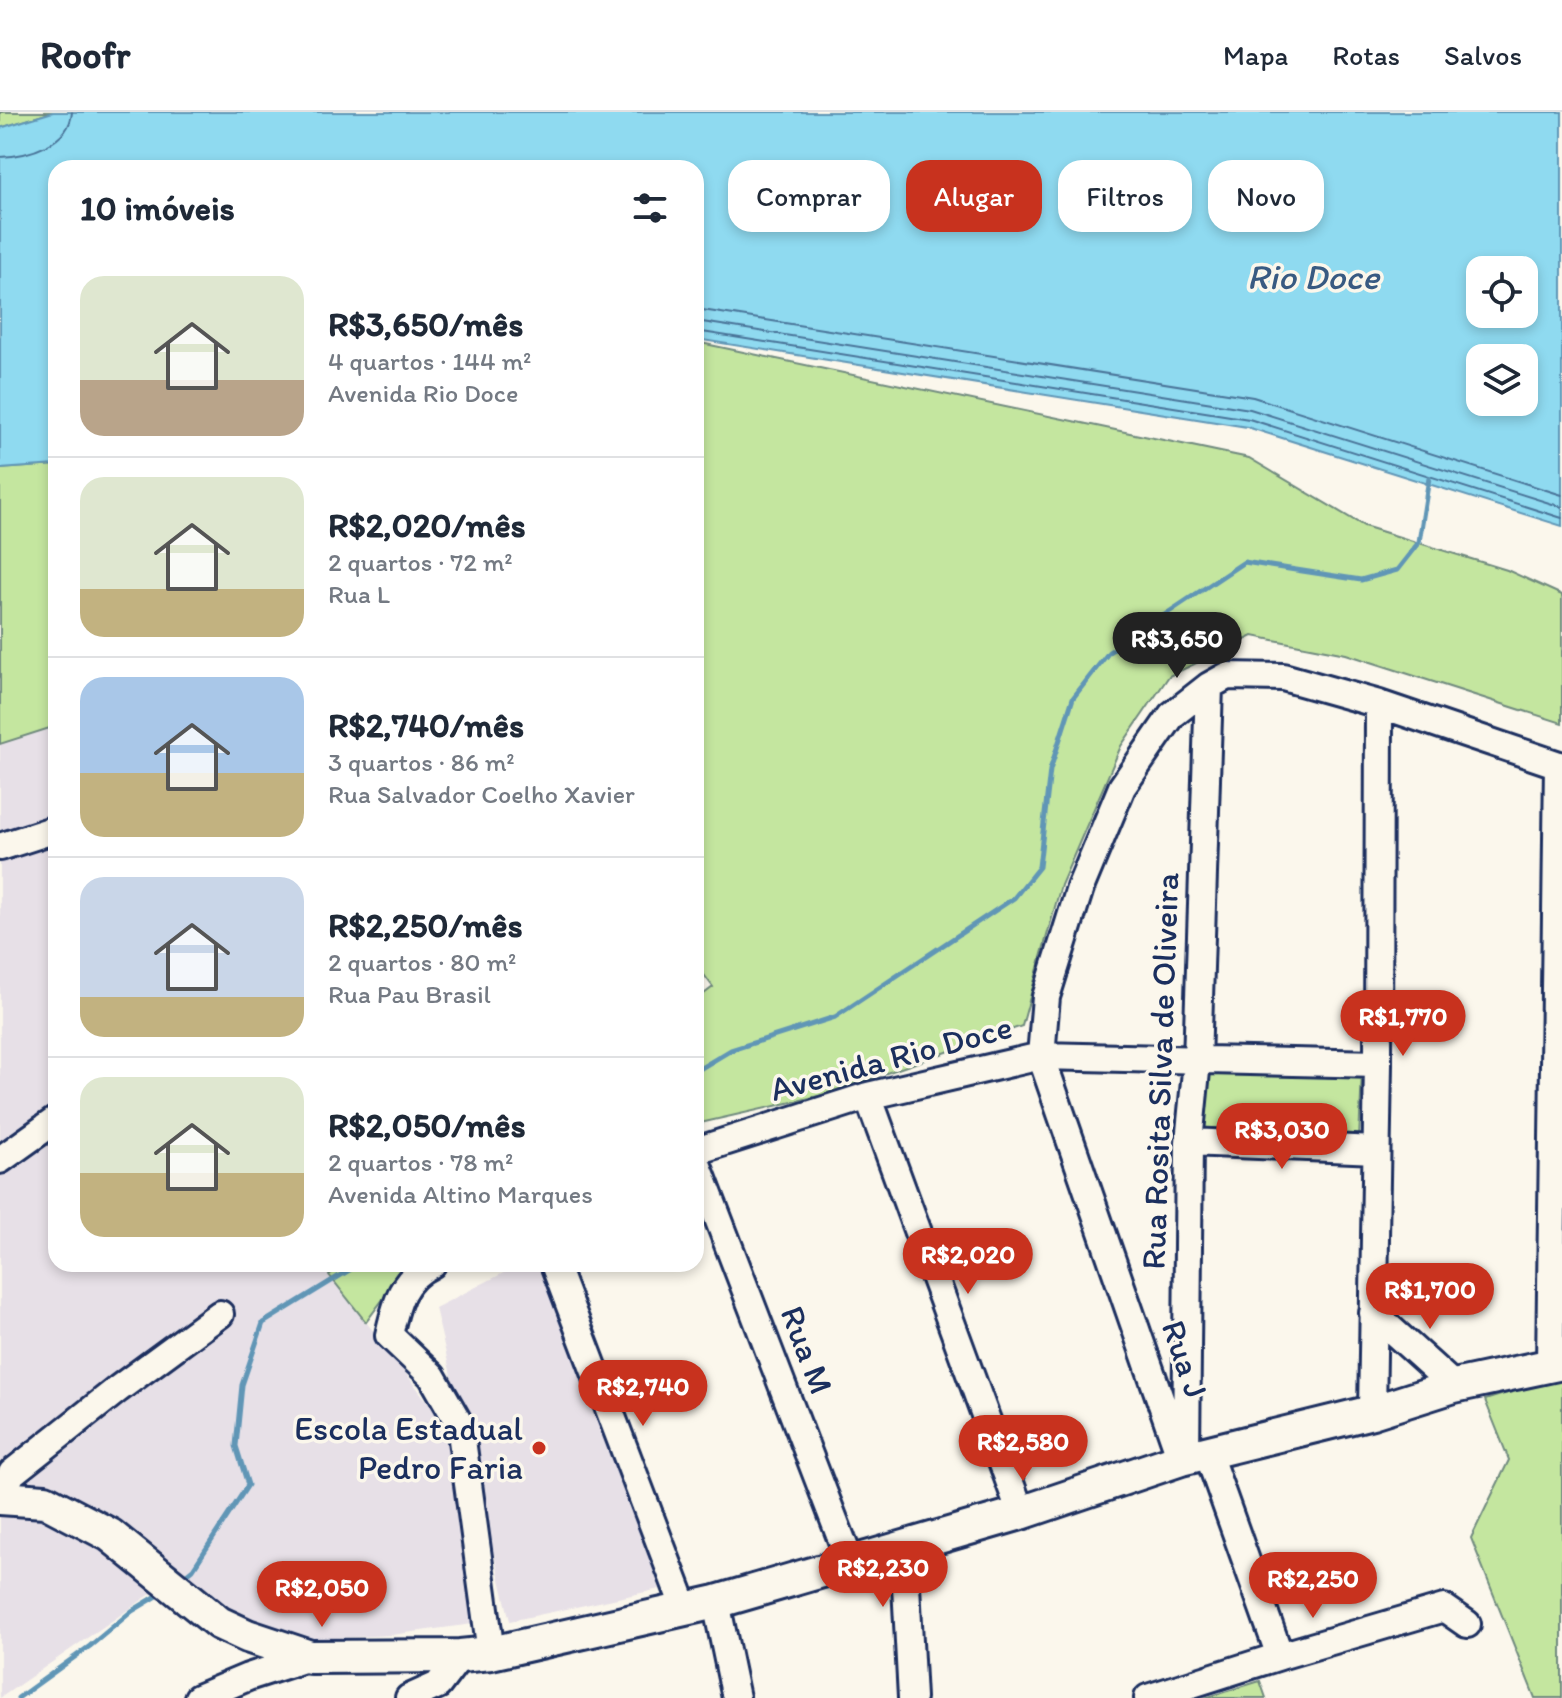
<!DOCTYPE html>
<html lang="pt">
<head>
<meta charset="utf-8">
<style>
	:root { --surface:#fff; --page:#f2f2f3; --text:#1f2937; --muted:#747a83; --line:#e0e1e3; --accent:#c8321e }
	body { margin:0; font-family:Itim,sans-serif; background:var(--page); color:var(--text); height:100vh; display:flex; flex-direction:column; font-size:30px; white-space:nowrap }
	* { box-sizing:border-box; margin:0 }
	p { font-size:26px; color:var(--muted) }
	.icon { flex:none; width:44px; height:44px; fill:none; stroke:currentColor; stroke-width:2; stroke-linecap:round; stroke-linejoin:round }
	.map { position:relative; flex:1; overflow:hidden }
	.sheet { position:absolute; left:48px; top:48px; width:656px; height:1112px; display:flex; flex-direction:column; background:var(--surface); border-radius:24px; box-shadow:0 4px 12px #0003 }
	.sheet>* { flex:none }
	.hud { position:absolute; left:728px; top:48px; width:714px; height:72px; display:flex; gap:16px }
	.fabs { position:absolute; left:1466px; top:144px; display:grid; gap:16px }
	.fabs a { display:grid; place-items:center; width:72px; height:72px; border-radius:16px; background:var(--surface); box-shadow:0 4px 12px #0003; font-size:40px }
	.price { position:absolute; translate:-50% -68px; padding:0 18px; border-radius:28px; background:var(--accent); color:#fff; font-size:26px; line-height:52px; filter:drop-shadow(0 2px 4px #0008) }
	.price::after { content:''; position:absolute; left:50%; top:48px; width:24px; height:18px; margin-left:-12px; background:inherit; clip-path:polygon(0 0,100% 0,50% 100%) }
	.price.current { background:#222; color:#fff }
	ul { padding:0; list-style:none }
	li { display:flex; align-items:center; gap:24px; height:200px; padding:0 32px }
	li+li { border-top:2px solid var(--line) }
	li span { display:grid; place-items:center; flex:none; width:224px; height:160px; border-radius:24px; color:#555 }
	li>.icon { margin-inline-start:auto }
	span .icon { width:96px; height:96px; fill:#fffc; stroke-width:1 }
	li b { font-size:34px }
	h2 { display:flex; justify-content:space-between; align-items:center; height:96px; padding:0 32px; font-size:34px }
	.pill { padding:0 28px; border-radius:24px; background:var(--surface); box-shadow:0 4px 12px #0003; font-size:28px; line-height:72px }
	.pill.current { background:var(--accent); color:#fff }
	header { display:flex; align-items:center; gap:48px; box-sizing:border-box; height:112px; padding:0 40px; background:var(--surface); border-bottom:2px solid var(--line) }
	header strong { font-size:38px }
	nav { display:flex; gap:44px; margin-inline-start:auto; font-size:28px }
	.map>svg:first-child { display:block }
</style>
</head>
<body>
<header>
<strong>Roofr</strong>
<nav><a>Mapa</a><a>Rotas</a><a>Salvos</a></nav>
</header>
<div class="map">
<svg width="1562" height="1586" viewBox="0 0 1562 1586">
	<rect width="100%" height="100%" fill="#fbf7ec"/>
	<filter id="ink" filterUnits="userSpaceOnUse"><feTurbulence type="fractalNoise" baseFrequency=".0125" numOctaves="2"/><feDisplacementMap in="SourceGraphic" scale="16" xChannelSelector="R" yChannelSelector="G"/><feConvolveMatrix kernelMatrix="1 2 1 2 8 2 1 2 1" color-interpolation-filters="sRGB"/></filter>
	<g filter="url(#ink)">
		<path fill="#e7e0e7" d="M56,614V1152H343L330,1163L450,1319L480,1511L391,1523L296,1528L264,1516L177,1464L0,1586V632Z
			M521,1152H544L660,1477L510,1509L435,1196Z"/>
		<path fill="#c4e69f" stroke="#708a7e" stroke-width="2" d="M0,0H53L0,16Z
			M696,230L1249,346L1364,414L1507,458L1562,483V611L1346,542L1253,524L1169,564L1121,634L1061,773L1022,914L823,983L696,1012V888L713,875L696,852Z
			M56,353V614L0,632V357Z
			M1204,954L1362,960L1359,1028L1201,1022Z
			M343,1152H409L366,1210L329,1163Z
			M1562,1264V1586H1535L1471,1426L1509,1348L1485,1288Z
			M1260,1569L1266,1586H1205Z"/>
		<path fill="#8fdaf0" stroke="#6196b6" stroke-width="2" fill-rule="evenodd" d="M53,0H1562V414L1247,315L696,227V56H56V353L0,357V16ZM1480,158H1524V202H1480ZM1480,246H1524V290H1480Z"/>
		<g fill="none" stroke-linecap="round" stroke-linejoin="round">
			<path stroke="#497398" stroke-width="2" d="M0,45C28,44 70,32 72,0
				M696,197L1253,285L1562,383
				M696,209L1250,297L1562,395
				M696,219L1249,307L1562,406"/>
			<path stroke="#6196b6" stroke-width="5" d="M696,959L731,938L835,905L1014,786L1039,755L1050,658L1073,586L1109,540L1244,450L1361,468L1397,458L1419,430L1429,366
				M183,1465L193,1457L248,1373L236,1334L242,1273L263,1211L359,1152
				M18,1586L90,1534L132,1499L162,1481"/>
			<g stroke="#1b2f5e" stroke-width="32">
				<path id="minor" d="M0,735L56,717
					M868,984L1021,1401
					M1189,1030L1376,1038
					M696,1039L868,984L1041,944L1378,952
					M0,1048L56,1008
					M696,1049L851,1452
					M432,1152C401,1167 396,1193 389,1223L432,1264L460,1313L491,1541
					M554,1152L685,1497
					M1373,1201L1454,1274
					M1550,1252L1558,653
					M1372,1300L1378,952L1379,592
					M1208,1342L1280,1544
					M1186,1343L1189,1030L1197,949L1209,574
					M1181,1347L1041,944L1046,885L1080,776L1122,675L1172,603L1209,574L1227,564L1283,565L1379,592L1562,654
					M0,1385L12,1361L118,1277L220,1202
					M904,1436L912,1586
					M716,1490L736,1586
					M198,1586L248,1565L310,1545
					M409,1586L438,1573L460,1544
					M1148,1586L1280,1544L1444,1496L1467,1512"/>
			</g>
			<g stroke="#1b2f5e" stroke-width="38">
				<path id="major" d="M0,1386L45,1389L110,1423L219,1511L247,1524L310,1545L460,1544L491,1541L716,1490L1021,1401L1181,1347L1372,1300L1454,1274L1562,1251"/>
			</g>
			<use href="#minor" stroke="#fbf7ec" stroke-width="26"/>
			<use href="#major" stroke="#fbf7ec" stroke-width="32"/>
		</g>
	</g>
	<circle fill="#c8321e" stroke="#fbf7ec" stroke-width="3" cx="539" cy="1336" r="8"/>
	<g text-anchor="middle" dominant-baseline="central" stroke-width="7" stroke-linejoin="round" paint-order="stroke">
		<g font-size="34" fill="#1b2f5e" stroke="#fbf7ec">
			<text transform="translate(891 946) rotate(-15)">Avenida Rio Doce</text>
			<text transform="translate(1160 959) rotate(-88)">Rua Rosita Silva de Oliveira</text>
			<text transform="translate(807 1238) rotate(69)">Rua M</text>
			<text transform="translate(1185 1247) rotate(71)">Rua J</text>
		</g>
		<g font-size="34" fill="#1b2f5e" stroke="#fbf7ec" text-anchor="end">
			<text x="523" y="1316">Escola Estadual<tspan x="523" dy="39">Pedro Faria</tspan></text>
		</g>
		<g font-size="36" font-style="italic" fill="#385a82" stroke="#fbf7ec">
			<text x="1313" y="164">Rio Doce</text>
		</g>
	</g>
</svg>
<div class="fabs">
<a><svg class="icon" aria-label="locate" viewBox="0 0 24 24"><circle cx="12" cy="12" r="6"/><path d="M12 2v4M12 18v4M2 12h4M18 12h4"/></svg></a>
<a><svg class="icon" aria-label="layers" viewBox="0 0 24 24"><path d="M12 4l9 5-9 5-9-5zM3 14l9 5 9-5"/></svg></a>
</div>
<b class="price current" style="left:1177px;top:568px">R$3,650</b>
<b class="price" style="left:1403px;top:946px">R$1,770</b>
<b class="price" style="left:1282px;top:1059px">R$3,030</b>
<b class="price" style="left:968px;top:1184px">R$2,020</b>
<b class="price" style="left:1430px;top:1219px">R$1,700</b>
<b class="price" style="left:643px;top:1316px">R$2,740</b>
<b class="price" style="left:1023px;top:1371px">R$2,580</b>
<b class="price" style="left:883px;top:1497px">R$2,230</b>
<b class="price" style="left:1313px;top:1508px">R$2,250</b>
<b class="price" style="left:322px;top:1517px">R$2,050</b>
<div class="hud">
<a class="pill">Comprar</a>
<a class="pill current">Alugar</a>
<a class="pill">Filtros</a>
<a class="pill">Novo</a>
</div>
<section class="sheet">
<h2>10 imóveis<svg class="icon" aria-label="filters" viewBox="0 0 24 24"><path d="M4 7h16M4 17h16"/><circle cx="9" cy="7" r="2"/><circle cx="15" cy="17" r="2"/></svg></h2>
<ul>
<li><span style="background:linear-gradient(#dfe7d0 65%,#b9a48a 0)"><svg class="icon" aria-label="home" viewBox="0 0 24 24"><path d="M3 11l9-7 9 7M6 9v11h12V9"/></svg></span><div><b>R$3,650/mês</b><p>4 quartos · 144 m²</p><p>Avenida Rio Doce</p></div></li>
<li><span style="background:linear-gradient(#dfe7d0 70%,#c2b280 0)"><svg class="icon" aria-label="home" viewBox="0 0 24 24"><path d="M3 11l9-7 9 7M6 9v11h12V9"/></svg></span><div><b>R$2,020/mês</b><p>2 quartos · 72 m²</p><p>Rua L</p></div></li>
<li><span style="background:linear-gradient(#a9c7e8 60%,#c2b280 0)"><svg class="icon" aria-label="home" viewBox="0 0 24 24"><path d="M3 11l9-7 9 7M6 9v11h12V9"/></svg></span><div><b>R$2,740/mês</b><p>3 quartos · 86 m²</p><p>Rua Salvador Coelho Xavier</p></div></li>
<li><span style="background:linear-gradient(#c9d6e8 75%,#c2b280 0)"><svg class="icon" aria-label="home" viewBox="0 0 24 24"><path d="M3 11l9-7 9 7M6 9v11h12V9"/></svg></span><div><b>R$2,250/mês</b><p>2 quartos · 80 m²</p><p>Rua Pau Brasil</p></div></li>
<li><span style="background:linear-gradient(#dfe7d0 60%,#c2b280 0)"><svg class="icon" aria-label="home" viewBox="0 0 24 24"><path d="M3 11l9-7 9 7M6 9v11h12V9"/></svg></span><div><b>R$2,050/mês</b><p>2 quartos · 78 m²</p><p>Avenida Altino Marques</p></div></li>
</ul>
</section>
</div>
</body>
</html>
